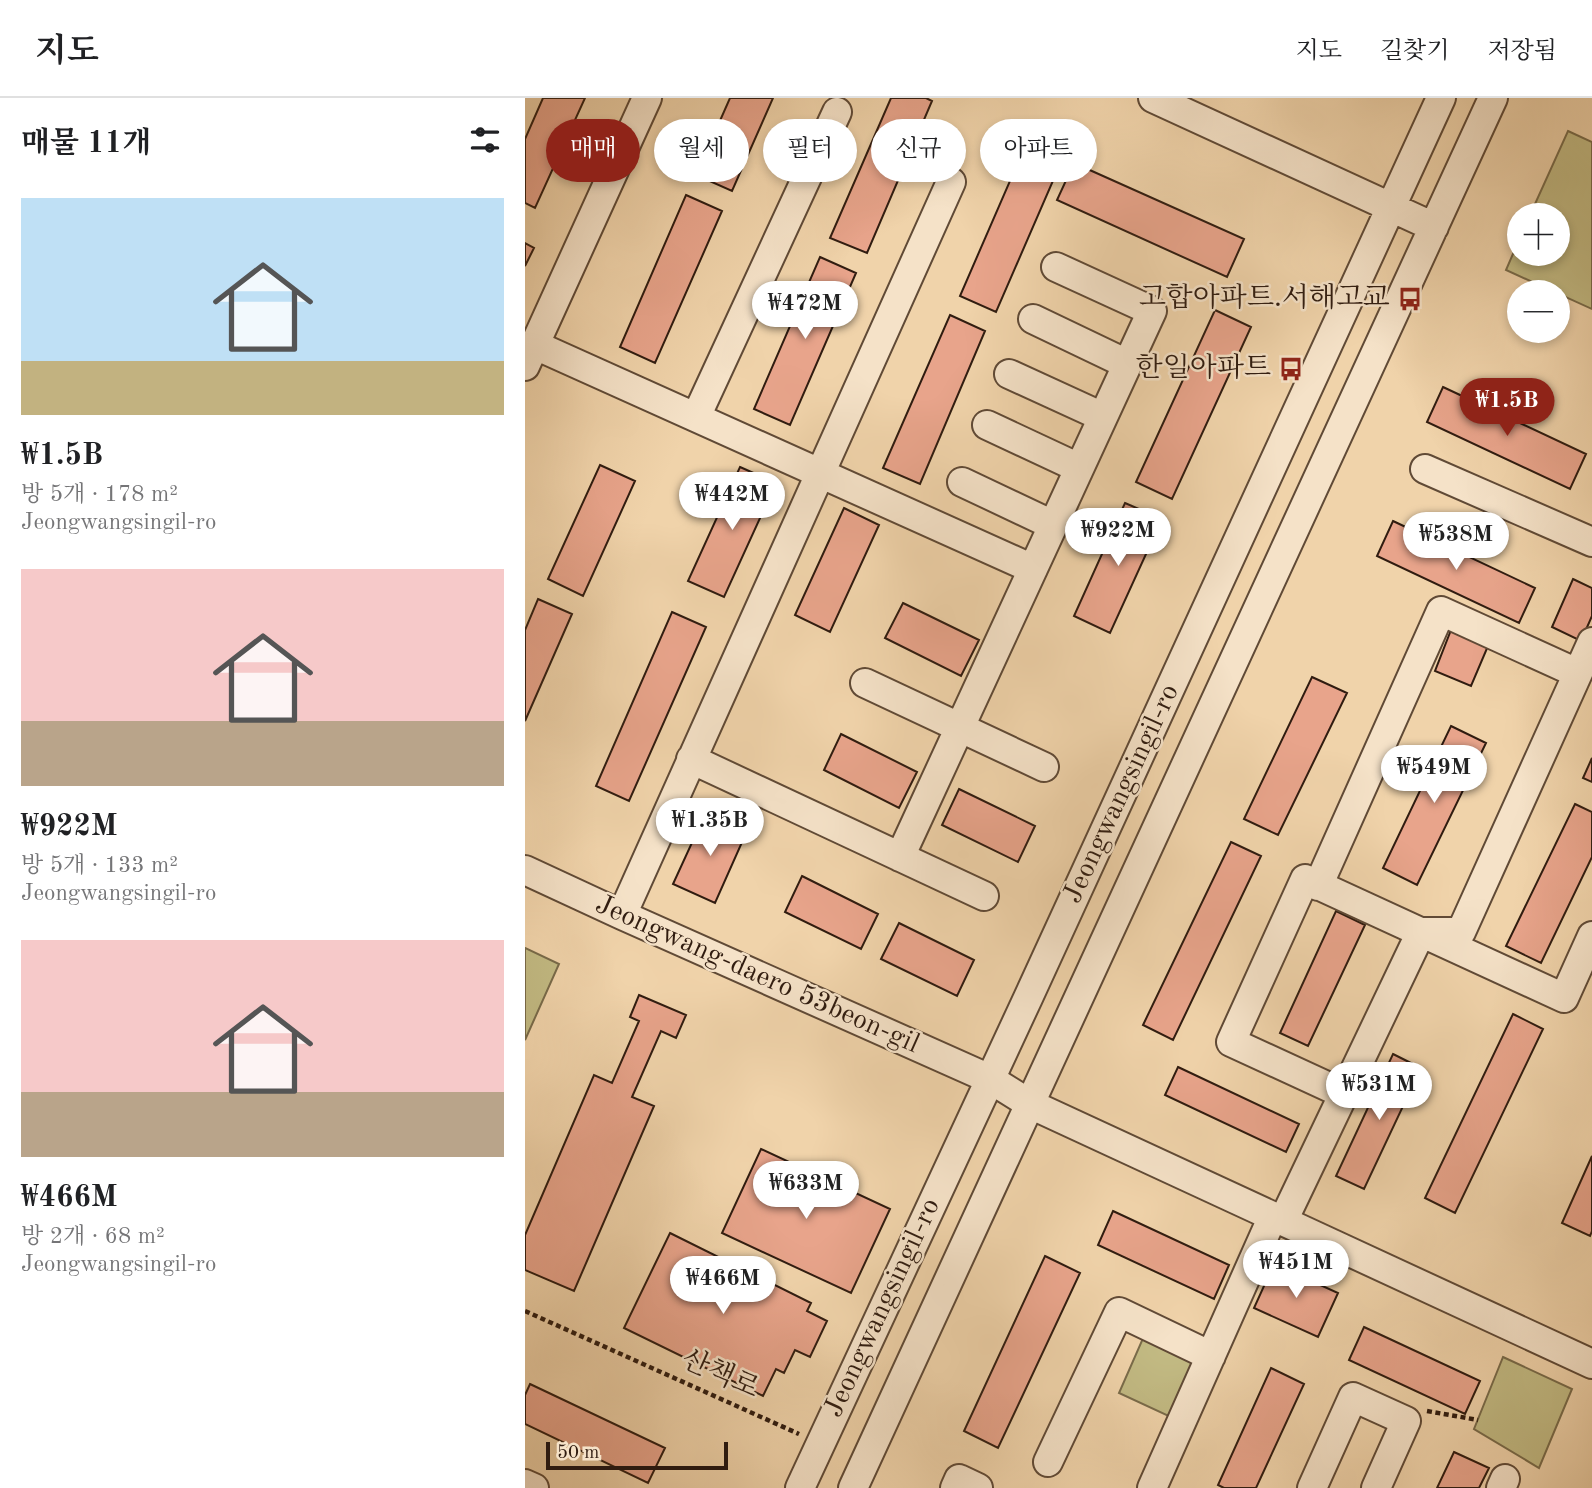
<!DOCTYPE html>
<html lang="ko">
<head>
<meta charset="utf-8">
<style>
	:root { --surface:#fff; --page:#f6f6f6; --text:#202124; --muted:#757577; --line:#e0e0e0; --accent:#8f2418 }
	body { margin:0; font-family:"Old Standard TT","Noto Serif KR",serif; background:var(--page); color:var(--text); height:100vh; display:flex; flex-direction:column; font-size:26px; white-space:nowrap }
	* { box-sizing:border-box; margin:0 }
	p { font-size:23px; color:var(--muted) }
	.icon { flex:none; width:38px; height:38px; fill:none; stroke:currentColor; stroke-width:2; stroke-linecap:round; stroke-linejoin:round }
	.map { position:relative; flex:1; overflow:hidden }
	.panel { display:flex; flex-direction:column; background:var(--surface); width:525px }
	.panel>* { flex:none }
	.top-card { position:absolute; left:21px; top:21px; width:665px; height:63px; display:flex; gap:14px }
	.controls { position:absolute; left:982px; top:105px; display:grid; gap:14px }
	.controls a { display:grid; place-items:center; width:63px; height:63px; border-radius:50%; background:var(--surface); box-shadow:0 4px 10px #0003; font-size:35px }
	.scale { position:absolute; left:21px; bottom:18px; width:182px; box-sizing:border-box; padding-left:7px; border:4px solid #301c10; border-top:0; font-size:19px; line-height:24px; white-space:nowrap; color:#301c10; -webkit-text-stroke:5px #f5e2c8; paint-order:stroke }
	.price { position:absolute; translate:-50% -60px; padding:0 16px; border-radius:24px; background:#fff; color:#222; font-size:23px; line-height:46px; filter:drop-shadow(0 2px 4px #0008) }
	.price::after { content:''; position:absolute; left:50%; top:42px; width:21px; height:16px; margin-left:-10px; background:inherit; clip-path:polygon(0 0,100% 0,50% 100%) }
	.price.active { background:var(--accent); color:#fff }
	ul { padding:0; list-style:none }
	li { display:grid; align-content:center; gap:14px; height:371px; padding:0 21px }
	li span { display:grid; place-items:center; height:217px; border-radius:0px; color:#555 }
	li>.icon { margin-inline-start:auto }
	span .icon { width:126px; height:126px; fill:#fffc; stroke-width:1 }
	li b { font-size:30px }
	h2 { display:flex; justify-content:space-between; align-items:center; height:84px; padding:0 21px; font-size:30px }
	.tag { padding:0 24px; border-radius:32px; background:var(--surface); box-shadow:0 4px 10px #0003; font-size:24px; line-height:63px }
	.tag.active { background:var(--accent); color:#fff }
	header { display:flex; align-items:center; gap:42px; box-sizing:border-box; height:98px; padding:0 35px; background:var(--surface); border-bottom:2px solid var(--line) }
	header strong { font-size:33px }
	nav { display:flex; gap:38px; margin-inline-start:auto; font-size:24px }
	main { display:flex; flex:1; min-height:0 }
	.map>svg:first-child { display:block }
</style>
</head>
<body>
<header>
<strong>지도</strong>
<nav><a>지도</a><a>길찾기</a><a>저장됨</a></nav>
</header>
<main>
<section class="panel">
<h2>매물 11개<svg class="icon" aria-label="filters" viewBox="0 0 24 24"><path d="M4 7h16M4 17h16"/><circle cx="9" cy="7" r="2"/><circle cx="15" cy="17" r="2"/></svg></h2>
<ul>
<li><span style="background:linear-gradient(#bfe0f5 75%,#c2b280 0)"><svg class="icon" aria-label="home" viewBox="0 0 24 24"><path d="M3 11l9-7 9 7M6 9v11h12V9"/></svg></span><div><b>₩1.5B</b><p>방 5개 · 178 m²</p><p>Jeongwangsingil-ro</p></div></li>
<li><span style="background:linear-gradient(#f6c9c9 70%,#b9a48a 0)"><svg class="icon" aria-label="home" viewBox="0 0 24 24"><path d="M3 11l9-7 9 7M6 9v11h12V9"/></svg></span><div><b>₩922M</b><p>방 5개 · 133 m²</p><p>Jeongwangsingil-ro</p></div></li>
<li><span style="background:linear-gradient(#f6c9c9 70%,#b9a48a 0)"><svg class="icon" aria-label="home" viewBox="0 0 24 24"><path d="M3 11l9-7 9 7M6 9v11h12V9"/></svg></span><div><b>₩466M</b><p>방 2개 · 68 m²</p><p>Jeongwangsingil-ro</p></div></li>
</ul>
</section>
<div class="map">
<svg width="1067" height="1390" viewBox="0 0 1067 1390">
	<rect width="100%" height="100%" fill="#f0d3aa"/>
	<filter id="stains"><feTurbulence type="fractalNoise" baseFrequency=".00286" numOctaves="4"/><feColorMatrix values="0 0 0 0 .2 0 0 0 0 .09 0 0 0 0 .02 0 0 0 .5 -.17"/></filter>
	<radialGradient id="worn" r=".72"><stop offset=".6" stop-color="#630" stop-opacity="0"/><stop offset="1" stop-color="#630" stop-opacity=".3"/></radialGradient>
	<path fill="#c2ba83" stroke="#796b4a" stroke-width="2" d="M1043,33L1067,44V211L981,172L994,142V156H1032V117H1005Z
		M0,850L34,866L0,942Z
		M619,1238L674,1264L650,1321L594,1295Z
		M978,1259L1047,1291L1014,1370L949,1331Z"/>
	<path fill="#e8a48b" stroke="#301c10" stroke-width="2" d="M18,0H60L10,110L0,105V41Z
		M205,0H248L207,93L171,77Z
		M366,0H401L407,3L342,155L305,140Z
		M501,46L537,62L471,214L435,198Z
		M549,65L719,141L702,179L532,102Z
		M161,97L197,113L130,265L95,249Z
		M0,145L9,150L0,168Z
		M295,159L331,175L265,327L229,311Z
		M690,212L726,229L647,401L611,384Z
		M425,217L460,233L395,386L358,370Z
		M918,289L1061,356L1045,391L902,324Z
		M75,367L110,383L58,498L23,481Z
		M215,369L251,385L199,499L163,483Z
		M600,405L637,421L585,535L549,518Z
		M319,410L354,427L305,534L270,517Z
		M868,423L1010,490L994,525L852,458Z
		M1048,481L1067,490V518L1056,543L1027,529Z
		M13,501L47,516L0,623V532Z
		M378,505L454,542L436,578L360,540Z
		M147,514L181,529L104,703L71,688Z
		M926,532L963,548L946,588L910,573Z
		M787,579L822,595L753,737L719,721Z
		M926,628L961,645L892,787L858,770Z
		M316,636L392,674L374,710L299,672Z
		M1067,660V684L1058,680Z
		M434,691L510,728L493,764L417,727Z
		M1050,706L1067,714V759L1016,865L981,848Z
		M181,714L222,733L190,805L148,786Z
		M706,744L736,758L648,942L618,927Z
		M277,778L353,816L336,851L260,814Z
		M811,813L840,827L783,948L755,935Z
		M374,825L449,862L432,898L356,861Z
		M114,897L161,917L151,940L136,933L107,999L129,1008L49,1193L0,1172V1137L69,977L87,985L114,923L105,919Z
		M988,916L1018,931L930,1115L900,1100Z
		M868,956L896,970L839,1091L811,1078Z
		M653,969L774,1026L761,1054L640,997Z
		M236,1051L365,1111L326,1195L197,1135Z
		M1067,1058V1133L1065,1138L1037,1125Z
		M588,1113L704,1167L689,1201L573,1147Z
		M145,1135L286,1205L282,1213L302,1223L285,1259L270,1252L259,1275L251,1271L238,1298L99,1230Z
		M520,1158L555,1175L473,1350L439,1333Z
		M749,1166L813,1195L793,1239L729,1210Z
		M839,1229L955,1283L940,1316L824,1262Z
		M746,1270L779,1286L731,1390H699L693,1387Z
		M5,1286L140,1350L123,1385L0,1326V1297Z
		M929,1354L964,1370L954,1390H912Z"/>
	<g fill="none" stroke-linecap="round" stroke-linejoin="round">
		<g stroke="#604a36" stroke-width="32">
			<path id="minor" d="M628,0L909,129
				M508,221L602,266
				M10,247L508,471
				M0,268L122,0
				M484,276L578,319
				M171,319L312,14
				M462,327L554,370
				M900,371L1067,444
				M437,384L528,427
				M340,585L519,669
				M166,661L459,798
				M375,759L627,213L531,169
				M0,772L97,817L465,981L505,1006L1067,1266
				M793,788L916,513L1052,575
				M97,817L426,84
				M819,996L706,944L780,781L1039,900L1067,838
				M758,1123L896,834H936L1067,544
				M523,1364L594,1214L686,1258
				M0,1386L9,1390
				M275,1390L503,900L916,0
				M328,1390L968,0
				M430,1390L434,1381L453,1390
				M627,1390L748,1118
				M787,1390L828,1299L881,1323L851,1390
				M976,1390L980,1381"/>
		</g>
		<path stroke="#301c10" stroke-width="4.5" stroke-dasharray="5 3.5" stroke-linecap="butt" d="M0,1213L274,1336
			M902,1313L953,1322"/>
		<use href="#minor" stroke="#f5e2c8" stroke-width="28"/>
	</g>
	<defs>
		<g id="bus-bare" transform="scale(1.89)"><path d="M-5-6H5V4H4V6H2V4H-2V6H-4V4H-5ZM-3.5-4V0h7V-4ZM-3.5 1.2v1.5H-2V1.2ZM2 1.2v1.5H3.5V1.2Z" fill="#8f2418" stroke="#f5e2c8" stroke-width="2.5" paint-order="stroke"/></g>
	</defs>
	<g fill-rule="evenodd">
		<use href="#bus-bare" x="885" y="201"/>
		<use href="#bus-bare" x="766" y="271"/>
	</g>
	<g text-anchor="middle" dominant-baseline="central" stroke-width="5" stroke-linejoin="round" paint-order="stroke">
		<g font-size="28" fill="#301c10" stroke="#f5e2c8" text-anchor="end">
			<text x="865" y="201">고합아파트.서해고교</text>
			<text x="746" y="271">한일아파트</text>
		</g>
		<g font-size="28" fill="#301c10" stroke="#f5e2c8">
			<text transform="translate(597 696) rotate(-65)">Jeongwangsingil-ro</text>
			<text transform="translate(232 877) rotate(24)">Jeongwang-daero 53beon-gil</text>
			<text transform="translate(358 1210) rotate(-65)">Jeongwangsingil-ro</text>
			<text transform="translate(195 1277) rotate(24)">산책로</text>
		</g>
	</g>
	<rect width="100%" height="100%" filter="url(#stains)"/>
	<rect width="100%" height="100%" fill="url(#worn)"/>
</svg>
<div class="controls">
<a>+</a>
<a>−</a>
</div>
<div class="scale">50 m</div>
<b class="price" style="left:280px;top:243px">₩472M</b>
<b class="price active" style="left:982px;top:340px">₩1.5B</b>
<b class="price" style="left:207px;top:434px">₩442M</b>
<b class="price" style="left:593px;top:470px">₩922M</b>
<b class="price" style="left:931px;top:474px">₩538M</b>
<b class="price" style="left:909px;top:707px">₩549M</b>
<b class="price" style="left:185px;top:760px">₩1.35B</b>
<b class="price" style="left:854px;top:1024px">₩531M</b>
<b class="price" style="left:281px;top:1123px">₩633M</b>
<b class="price" style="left:771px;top:1202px">₩451M</b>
<b class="price" style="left:198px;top:1218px">₩466M</b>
<div class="top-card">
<a class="tag active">매매</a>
<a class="tag">월세</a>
<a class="tag">필터</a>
<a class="tag">신규</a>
<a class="tag">아파트</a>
</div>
</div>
</main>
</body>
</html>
